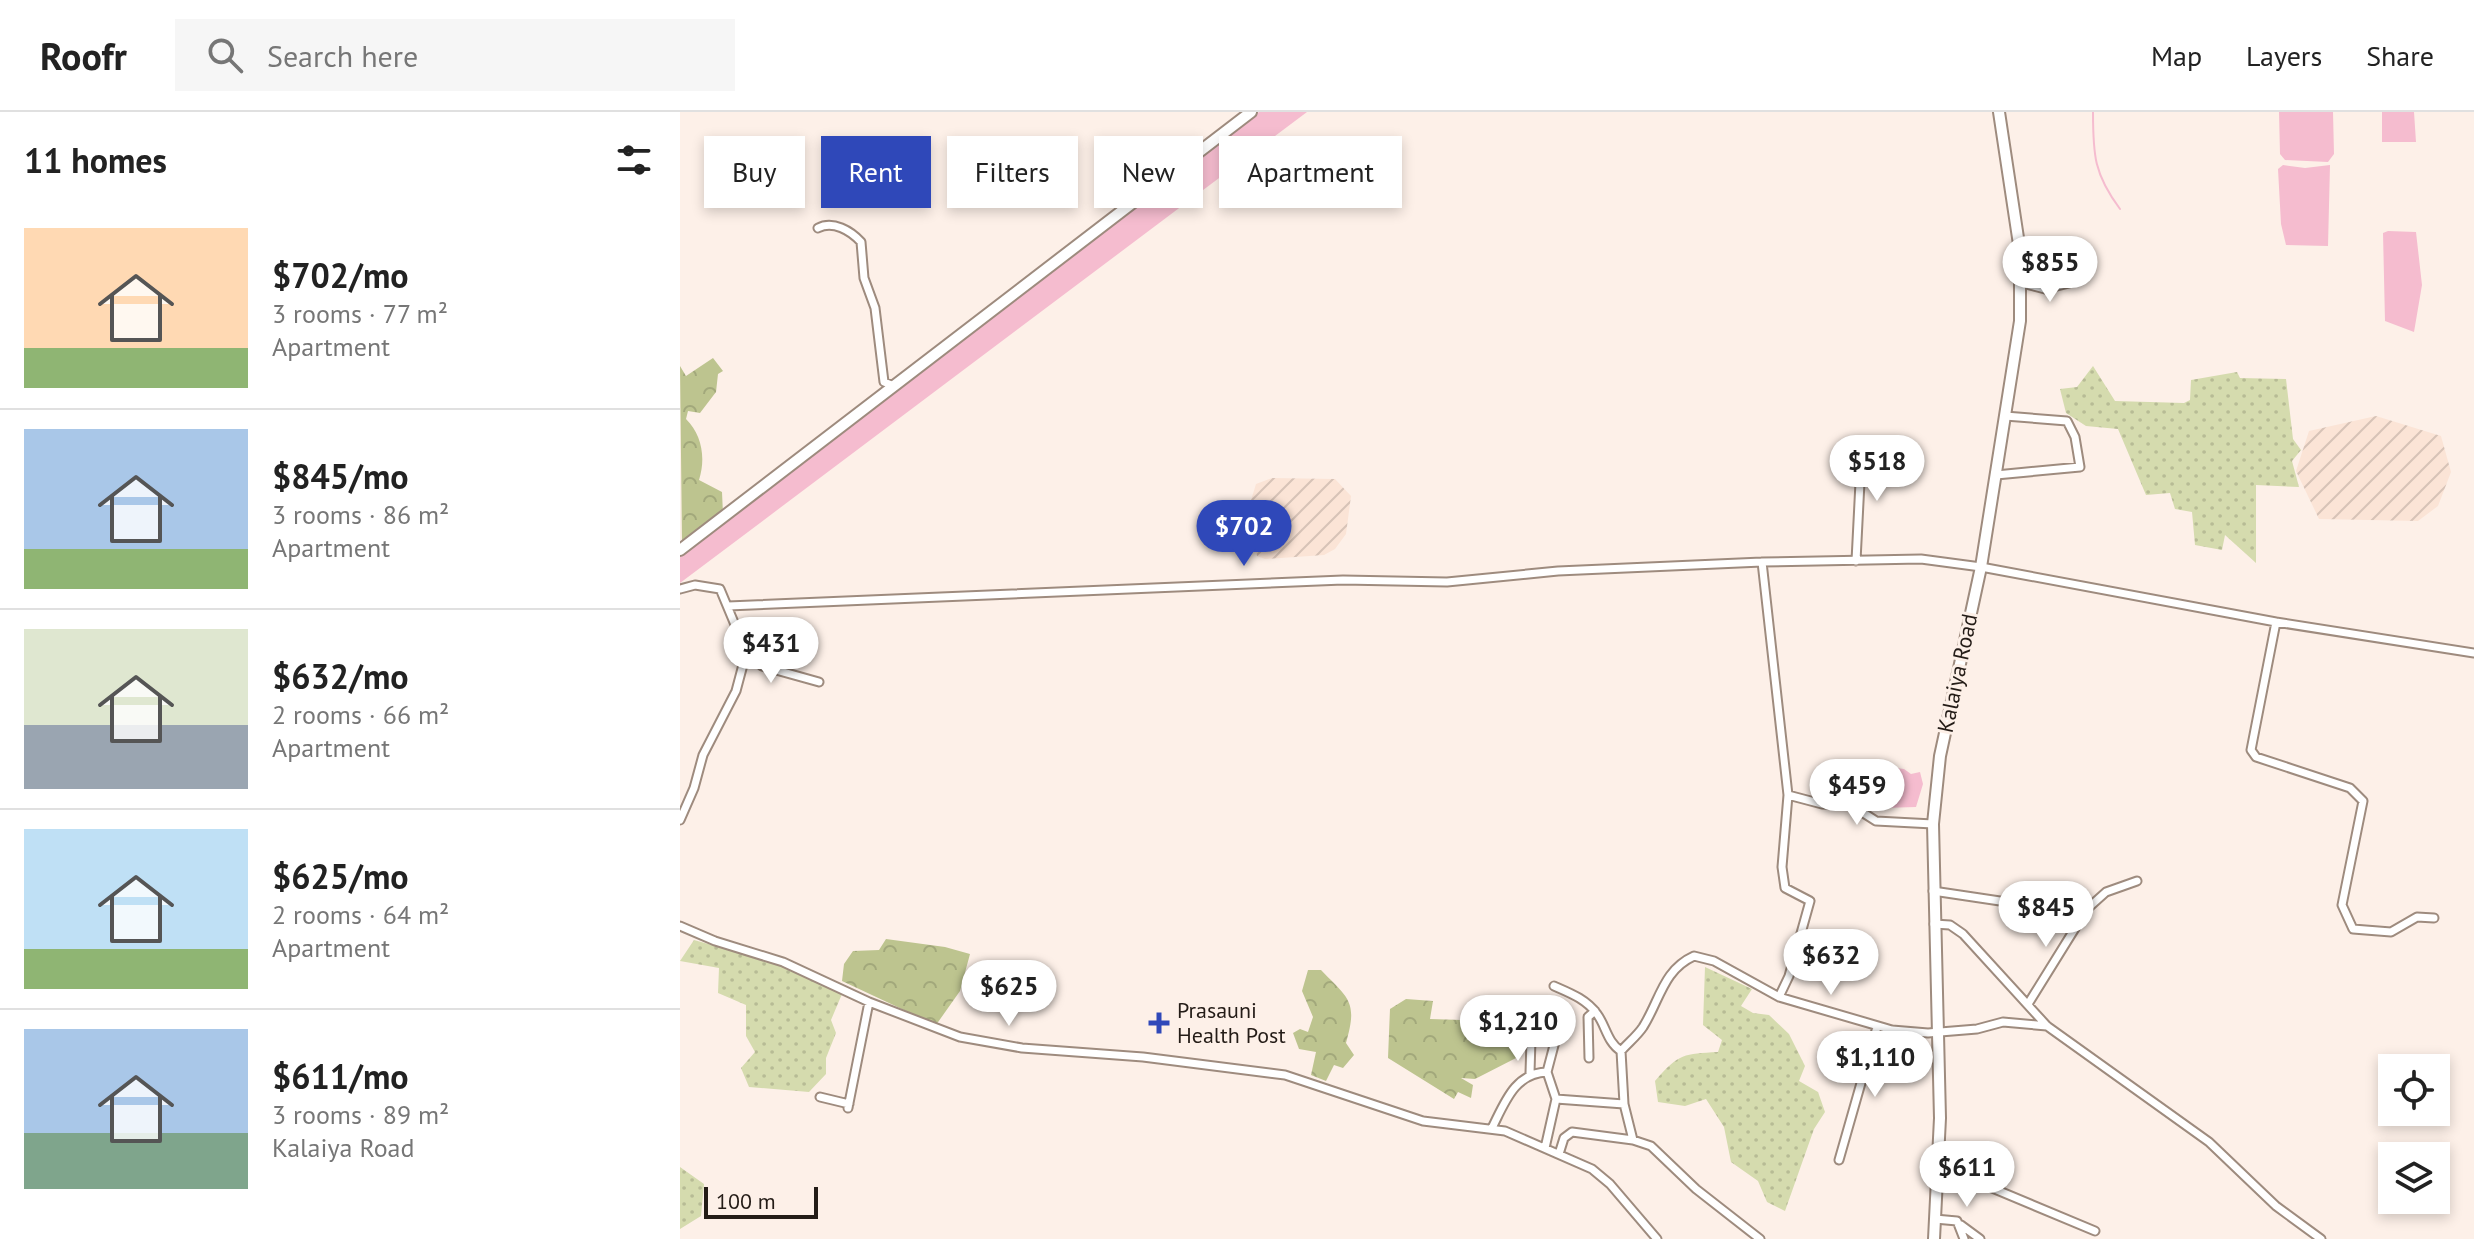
<!DOCTYPE html>
<html lang="en">
<head>
<meta charset="utf-8">
<style>
	:root { --surface:#fff; --page:#f6f6f6; --text:#222; --muted:#767676; --line:#e0e0e0; --accent:#2f48b9 }
	body { margin:0; font-family:"PT Sans",sans-serif; background:var(--page); color:var(--text); height:100vh; display:flex; flex-direction:column; font-size:30px; white-space:nowrap }
	* { box-sizing:border-box; margin:0 }
	p { font-size:26px; color:var(--muted) }
	.icon { flex:none; width:44px; height:44px; fill:none; stroke:currentColor; stroke-width:2; stroke-linecap:round; stroke-linejoin:round }
	.map { position:relative; flex:1; overflow:hidden }
	.panel { display:flex; flex-direction:column; background:var(--surface); width:680px }
	.panel>* { flex:none }
	.banner { position:absolute; left:24px; top:24px; width:760px; height:72px; display:flex; gap:16px }
	.fabs { position:absolute; left:1698px; top:942px; display:grid; gap:16px }
	.fabs a { display:grid; place-items:center; width:72px; height:72px; border-radius:0px; background:var(--surface); box-shadow:0 4px 12px #0003; font-size:40px }
	.scale { position:absolute; left:24px; bottom:20px; width:114px; box-sizing:border-box; padding-left:8px; border:4px solid #241c17; border-top:0; font-size:22px; line-height:28px; white-space:nowrap; color:#241c17; -webkit-text-stroke:6px #fdf0e8; paint-order:stroke }
	.price { position:absolute; translate:-50% -68px; padding:0 18px; border-radius:28px; background:#fff; color:#222; font-size:26px; line-height:52px; filter:drop-shadow(0 2px 4px #0008) }
	.price::after { content:''; position:absolute; left:50%; top:48px; width:24px; height:18px; margin-left:-12px; background:inherit; clip-path:polygon(0 0,100% 0,50% 100%) }
	.price.current { background:var(--accent); color:#fff }
	ul { padding:0; list-style:none }
	li { display:flex; align-items:center; gap:24px; height:200px; padding:0 24px }
	li+li { border-top:2px solid var(--line) }
	li span { display:grid; place-items:center; flex:none; width:224px; height:160px; border-radius:0px; color:#555 }
	li>.icon { margin-inline-start:auto }
	span .icon { width:96px; height:96px; fill:#fffc; stroke-width:1 }
	li b { font-size:34px }
	h2 { display:flex; justify-content:space-between; align-items:center; height:96px; padding:0 24px; font-size:34px }
	.pill { padding:0 28px; border-radius:0px; background:var(--surface); box-shadow:0 4px 12px #0003; font-size:28px; line-height:72px }
	.pill.current { background:var(--accent); color:#fff }
	header { display:flex; align-items:center; gap:48px; box-sizing:border-box; height:112px; padding:0 40px; background:var(--surface); border-bottom:2px solid var(--line) }
	header strong { font-size:38px }
	nav { display:flex; gap:44px; margin-inline-start:auto; font-size:28px }
	.search { width:560px; height:72px; background:var(--page); display:flex; align-items:center; gap:20px; box-sizing:border-box; padding:0 28px; border-radius:0px; color:var(--muted); font-size:30px }
	main { display:flex; flex:1; min-height:0 }
	.map>svg:first-child { display:block }
</style>
</head>
<body>
<header>
<strong>Roofr</strong>
<div class="search"><svg class="icon" aria-label="search" viewBox="0 0 24 24"><circle cx="10" cy="10" r="6"/><path d="M15 15l6 6"/></svg>Search here</div>
<nav><a>Map</a><a>Layers</a><a>Share</a></nav>
</header>
<main>
<section class="panel">
<h2>11 homes<svg class="icon" aria-label="filters" viewBox="0 0 24 24"><path d="M4 7h16M4 17h16"/><circle cx="9" cy="7" r="2"/><circle cx="15" cy="17" r="2"/></svg></h2>
<ul>
<li><span style="background:linear-gradient(#ffd9b3 75%,#8fb573 0)"><svg class="icon" aria-label="home" viewBox="0 0 24 24"><path d="M3 11l9-7 9 7M6 9v11h12V9"/></svg></span><div><b>$702/mo</b><p>3 rooms · 77 m²</p><p>Apartment</p></div></li>
<li><span style="background:linear-gradient(#a9c7e8 75%,#8fb573 0)"><svg class="icon" aria-label="home" viewBox="0 0 24 24"><path d="M3 11l9-7 9 7M6 9v11h12V9"/></svg></span><div><b>$845/mo</b><p>3 rooms · 86 m²</p><p>Apartment</p></div></li>
<li><span style="background:linear-gradient(#dfe7d0 60%,#9aa5b1 0)"><svg class="icon" aria-label="home" viewBox="0 0 24 24"><path d="M3 11l9-7 9 7M6 9v11h12V9"/></svg></span><div><b>$632/mo</b><p>2 rooms · 66 m²</p><p>Apartment</p></div></li>
<li><span style="background:linear-gradient(#bfe0f5 75%,#8fb573 0)"><svg class="icon" aria-label="home" viewBox="0 0 24 24"><path d="M3 11l9-7 9 7M6 9v11h12V9"/></svg></span><div><b>$625/mo</b><p>2 rooms · 64 m²</p><p>Apartment</p></div></li>
<li><span style="background:linear-gradient(#a9c7e8 65%,#7fa58c 0)"><svg class="icon" aria-label="home" viewBox="0 0 24 24"><path d="M3 11l9-7 9 7M6 9v11h12V9"/></svg></span><div><b>$611/mo</b><p>3 rooms · 89 m²</p><p>Kalaiya Road</p></div></li>
</ul>
</section>
<div class="map">
<svg width="1794" height="1127" viewBox="0 0 1794 1127">
	<defs>
		<pattern id="industrial-furrows" width="10" height="10" patternUnits="userSpaceOnUse" patternTransform="scale(2)"><rect width="10" height="10" fill="#fbe4d6"/><path d="M-1 1l2-2M0 10L10 0M9 11l2-2" fill="none" stroke="#d7c3b7"/></pattern>
		<pattern id="grass-dots" width="8" height="8" patternUnits="userSpaceOnUse" patternTransform="scale(2)"><rect width="8" height="8" fill="#d5dbae"/><path d="M2 2h.1M6 6h.1" fill="none" stroke="#b7bb95" stroke-width="1.8" stroke-linecap="round"/></pattern>
		<pattern id="forest-crowns" width="20" height="18" patternUnits="userSpaceOnUse" patternTransform="scale(2)"><rect width="20" height="18" fill="#bdc48f"/><path d="M2 6a3 3 0 1 1 6 0M12 15a3 3 0 1 1 6 0" fill="none" stroke="#a2a87b"/></pattern>
	</defs>
	<rect width="100%" height="100%" fill="#fdf0e8"/>
	<path fill="url(#industrial-furrows)" d="M1696,304L1761,324L1771,360L1758,394L1738,409L1639,407L1616,359L1629,319Z
		M592,366L655,367L671,384L666,422L655,437L644,443L585,447L577,444L568,398L576,372Z"/>
	<path fill="url(#grass-dots)" d="M1413,254L1435,289L1504,291L1510,288L1511,268L1557,260L1560,266L1606,267L1613,327L1621,338L1612,349L1619,375L1576,373V451L1545,423L1542,438L1515,433L1512,400L1495,397L1490,381L1466,383L1438,317L1406,314L1386,301L1380,277L1397,275Z
		M14,828L97,851L162,882L151,908L156,921L146,946V962L129,980L69,975L61,956L75,940L66,924V893L38,881L39,856L0,849Z
		M1025,855L1072,877L1061,894L1073,901L1089,903L1109,922L1125,954L1119,969L1138,980L1145,1000L1134,1017L1105,1099L1087,1090L1078,1069L1051,1050L1044,1015L1026,987L1005,994L978,990L975,969C999,941 1004,942 1038,940L1042,928L1023,913Z
		M0,1055L24,1072L21,1104L0,1117Z"/>
	<path fill="url(#forest-crowns)" d="M33,246L43,259L38,262L36,280L20,301L8,299L6,307C22,323 26,346 19,368L42,380L43,402L2,431L0,254L6,264Z
		M206,827L265,835L290,842L280,879L256,913L162,869L164,852L173,839L199,838Z
		M628,858H641C669,887 678,889 666,931L674,943L663,956L654,953L646,969L631,963L636,940L619,937L613,921L620,917L628,920L633,905L622,879Z
		M726,887L753,889L750,907L782,908L832,924L838,945L795,967L781,966L793,973L791,986L778,980L774,987L708,946L710,897Z"/>
	<path fill="#f5bccf" d="M579,0H627L0,471V444L28,421Z
		M1599,0H1653L1654,42L1648,50L1605,48L1600,42Z
		M1702,0H1734L1736,30H1702Z
		M1603,53L1625,56L1650,53L1648,134L1606,133L1601,112L1598,57Z
		M1708,119L1736,120L1742,173L1734,220L1705,209L1703,121Z
		M1209,655L1224,657L1231,662L1240,660L1243,672L1236,695L1203,696L1197,690V664Z"/>
	<g fill="none" stroke-linecap="round" stroke-linejoin="round">
		<path stroke="#f5bccf" stroke-width="2" d="M1413,0C1413,43 1414,62 1440,97"/>
		<g stroke="#9e8b7e" stroke-width="11">
			<path id="minor" d="M138,116C153,108 171,119 181,130L184,166L195,196L204,270L214,274
				M1342,171L1365,177L1393,170
				M1316,363L1400,355L1395,325L1387,309L1325,304
				M1176,449L1182,331
				M0,477L15,473L40,477L58,520L64,549L56,579L23,643L14,676L0,708
				M48,494L663,468L767,470L878,459L1082,450
				M1596,510L1571,638L1576,645L1670,676L1683,689L1662,793L1673,817L1711,820L1737,805L1754,806
				M64,537L82,554L139,570
				M1108,683L1142,692L1171,693L1196,709L1253,712
				M1253,779L1340,792L1347,783L1402,806
				M1254,812L1270,813L1283,822L1367,914L1529,1030L1596,1094L1641,1127
				M0,814L35,829L103,850L189,890L280,925L342,936L463,945L605,963L743,1009L825,1019L912,1057L930,1072L977,1127
				M874,874C890,881 906,887 917,902C926,914 927,930 941,939
				M1099,885L1109,864L1130,789L1105,776L1102,755L1108,683L1082,450L1241,447L1301,455L1596,510L1794,541
				M1348,892L1407,797L1426,780L1457,769
				M909,946L908,905L915,899
				M867,960L876,987L944,992
				M850,961L851,927L866,909H879
				M140,985L169,992
				M168,996L189,890
				M812,1016C825,990 835,961 867,960L883,899
				M953,1028L944,992L941,939C948,931 957,924 963,915C980,888 983,858 1014,844L1034,849L1099,885L1212,918L1248,921L1297,917L1323,910L1367,914
				M865,1036L876,987
				M879,1042L884,1026L892,1020L953,1028L971,1034L1016,1077L1080,1127
				M1159,1048L1197,915
				M1257,1053L1415,1119
				M1255,1107L1277,1109L1284,1127
				M1281,1113L1300,1127"/>
		</g>
		<g stroke="#9e8b7e" stroke-width="14">
			<path id="secondary" d="M0,438L571,0
				M1254,1127L1260,1006L1253,712L1260,644L1301,455L1340,209V139L1319,0"/>
		</g>
		<use href="#minor" stroke="#fff" stroke-width="7"/>
		<use href="#secondary" stroke="#fff" stroke-width="10"/>
	</g>
	<path fill="#2f48b9" stroke="#fdf0e8" stroke-width="3" d="M475 899h8v8h8v8h-8v8h-8v-8h-8v-8h8z"/>
	<g text-anchor="middle" dominant-baseline="central" stroke-width="6" stroke-linejoin="round" paint-order="stroke">
		<g font-size="22" fill="#241c17" stroke="#fdf0e8">
			<text transform="translate(1277 561) rotate(-78)">Kalaiya Road</text>
		</g>
		<g font-size="22" fill="#241c17" stroke="#fdf0e8" text-anchor="start">
			<text x="497" y="898">Prasauni<tspan x="497" dy="25">Health Post</tspan></text>
		</g>
	</g>
</svg>
<div class="fabs">
<a><svg class="icon" aria-label="locate" viewBox="0 0 24 24"><circle cx="12" cy="12" r="6"/><path d="M12 2v4M12 18v4M2 12h4M18 12h4"/></svg></a>
<a><svg class="icon" aria-label="layers" viewBox="0 0 24 24"><path d="M12 4l9 5-9 5-9-5zM3 14l9 5 9-5"/></svg></a>
</div>
<div class="scale">100 m</div>
<b class="price" style="left:1370px;top:192px">$855</b>
<b class="price" style="left:1197px;top:391px">$518</b>
<b class="price current" style="left:564px;top:456px">$702</b>
<b class="price" style="left:91px;top:573px">$431</b>
<b class="price" style="left:1177px;top:715px">$459</b>
<b class="price" style="left:1366px;top:837px">$845</b>
<b class="price" style="left:1151px;top:885px">$632</b>
<b class="price" style="left:329px;top:916px">$625</b>
<b class="price" style="left:838px;top:951px">$1,210</b>
<b class="price" style="left:1195px;top:987px">$1,110</b>
<b class="price" style="left:1287px;top:1097px">$611</b>
<div class="banner">
<a class="pill">Buy</a>
<a class="pill current">Rent</a>
<a class="pill">Filters</a>
<a class="pill">New</a>
<a class="pill">Apartment</a>
</div>
</div>
</main>
</body>
</html>
